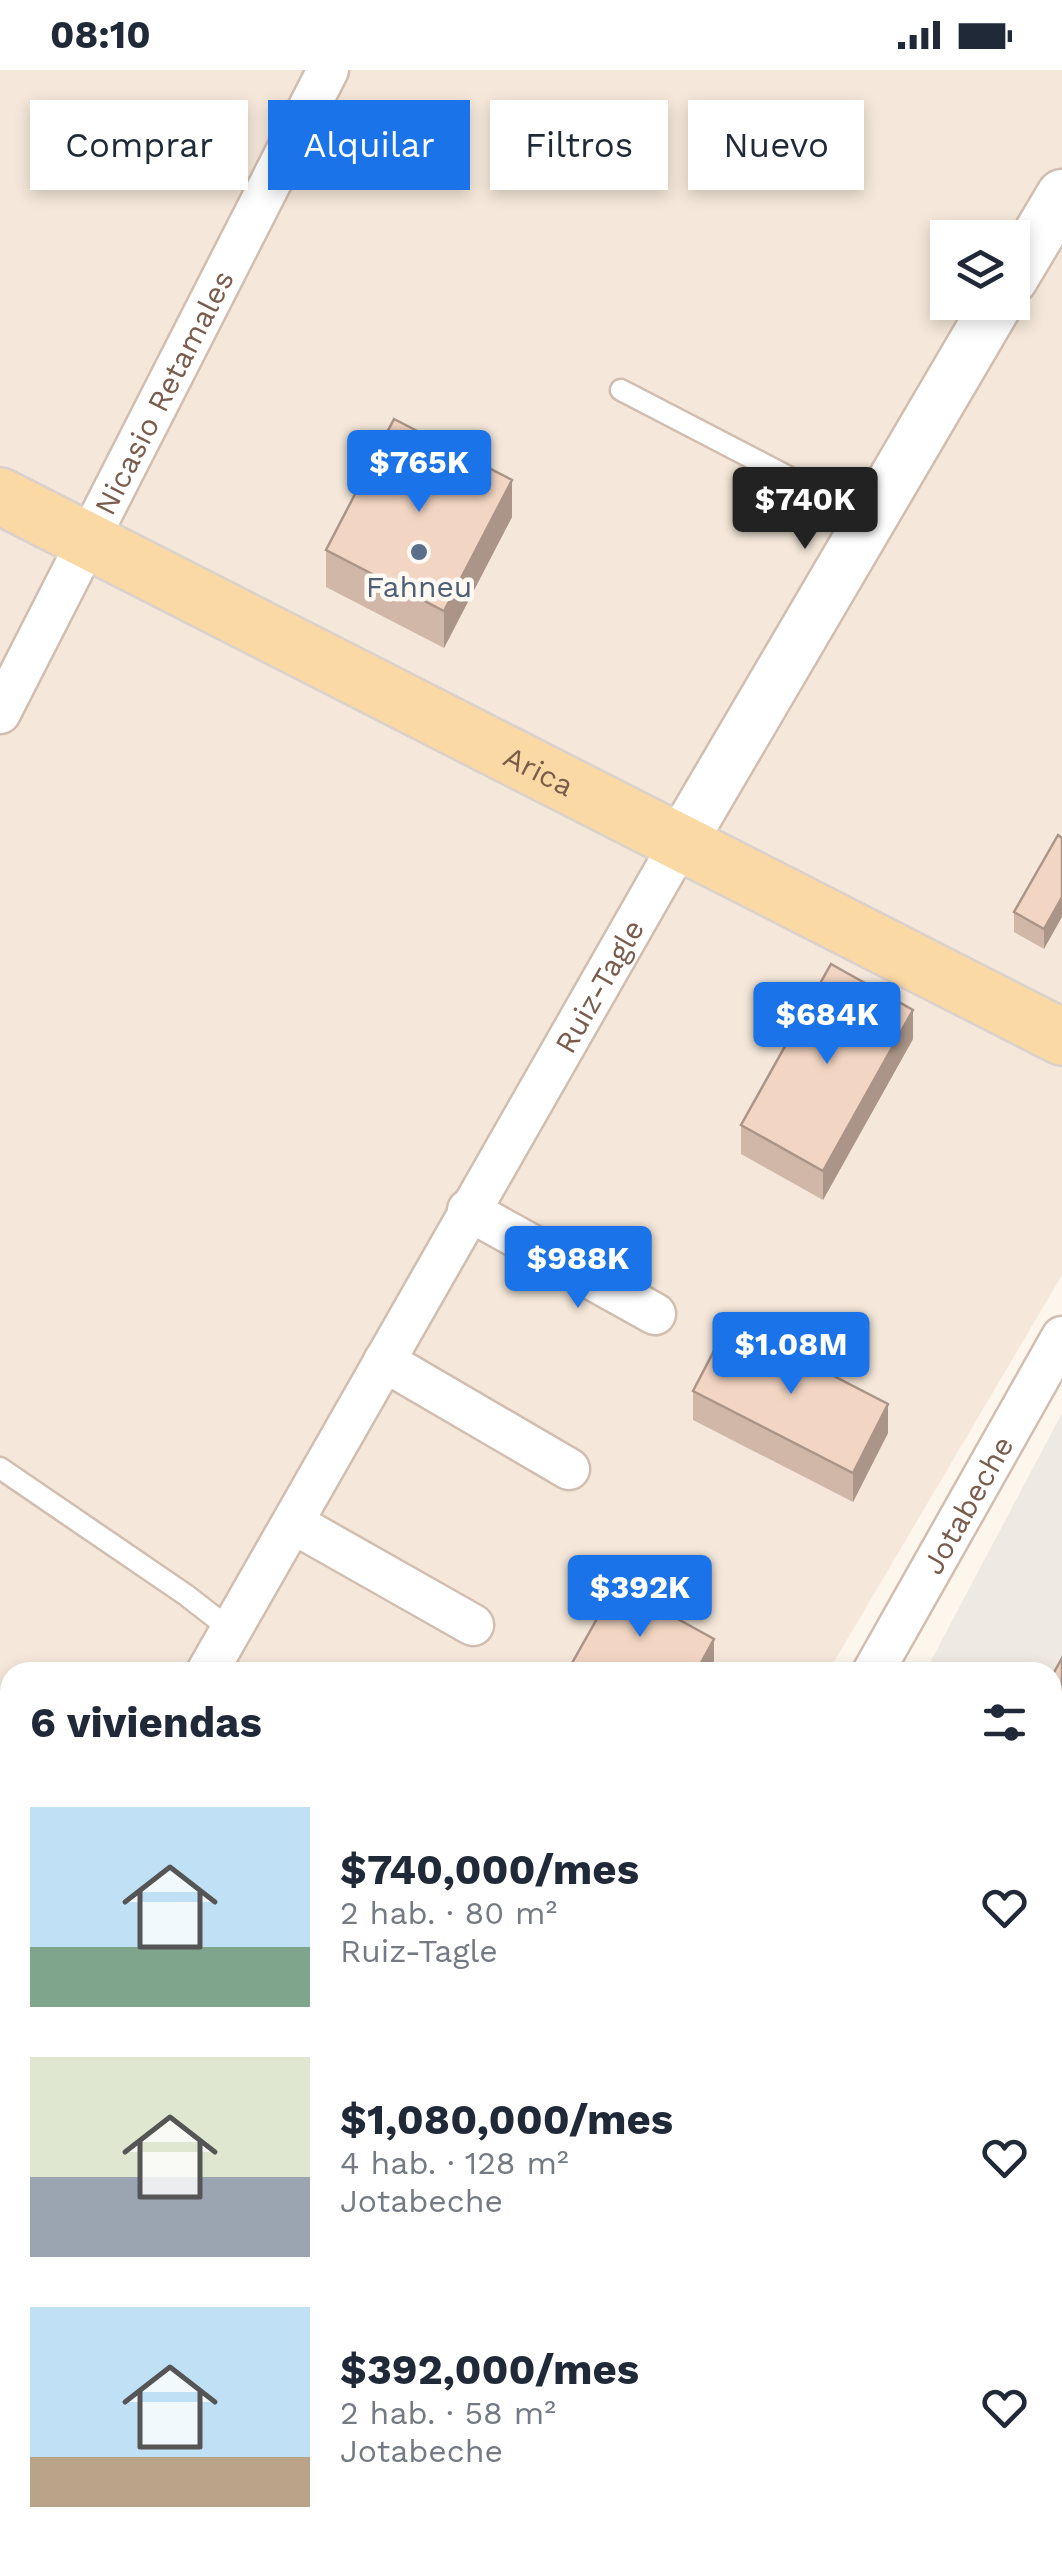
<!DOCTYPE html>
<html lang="es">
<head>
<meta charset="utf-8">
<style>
	:root { --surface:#fff; --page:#f2f2f3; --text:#1f2937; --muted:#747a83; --accent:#1a73e8 }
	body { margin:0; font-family:"Work Sans",sans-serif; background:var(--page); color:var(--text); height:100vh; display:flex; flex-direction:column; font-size:38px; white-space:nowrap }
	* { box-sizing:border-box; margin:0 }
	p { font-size:32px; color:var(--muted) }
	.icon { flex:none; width:55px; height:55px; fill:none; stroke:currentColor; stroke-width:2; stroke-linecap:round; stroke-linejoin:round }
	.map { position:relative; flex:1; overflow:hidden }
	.details { position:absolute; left:0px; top:1592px; width:1062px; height:892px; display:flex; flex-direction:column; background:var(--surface); border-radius:30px 30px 0 0; box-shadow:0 5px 15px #0003 }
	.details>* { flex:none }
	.hud { position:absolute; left:30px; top:30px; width:1002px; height:90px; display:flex; gap:20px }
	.tools { position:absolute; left:930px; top:150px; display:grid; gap:20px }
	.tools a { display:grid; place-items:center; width:100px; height:100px; border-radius:0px; background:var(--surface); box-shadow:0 5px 15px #0003; font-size:50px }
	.price { position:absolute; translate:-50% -85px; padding:0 22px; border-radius:10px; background:var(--accent); color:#fff; font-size:32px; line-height:65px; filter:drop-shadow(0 2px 5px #0008) }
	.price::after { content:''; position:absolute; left:50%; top:60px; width:30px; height:22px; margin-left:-15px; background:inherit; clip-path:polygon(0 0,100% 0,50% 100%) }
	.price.selected { background:#222; color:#fff }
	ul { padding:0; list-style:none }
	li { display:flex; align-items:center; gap:30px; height:250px; padding:0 30px }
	li span { display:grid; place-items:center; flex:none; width:280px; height:200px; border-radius:0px; color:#555 }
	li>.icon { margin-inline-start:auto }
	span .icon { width:120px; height:120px; fill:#fffc; stroke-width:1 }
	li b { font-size:42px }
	h2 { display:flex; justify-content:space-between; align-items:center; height:120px; padding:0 30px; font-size:42px }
	.pill { padding:0 35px; border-radius:0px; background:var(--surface); box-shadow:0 5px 15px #0003; font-size:35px; line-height:90px }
	.pill.selected { background:var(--accent); color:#fff }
	.status { display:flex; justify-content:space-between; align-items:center; height:70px; padding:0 50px; background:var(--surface); direction:ltr }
	.status svg { height:28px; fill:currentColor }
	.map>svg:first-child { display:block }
</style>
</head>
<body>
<div class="status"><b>08:10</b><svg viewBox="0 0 49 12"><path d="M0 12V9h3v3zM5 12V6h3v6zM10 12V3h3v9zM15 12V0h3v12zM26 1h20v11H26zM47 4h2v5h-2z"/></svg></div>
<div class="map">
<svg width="1062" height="2484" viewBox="0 0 1062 2484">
	<rect width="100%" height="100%" fill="#fdf6ec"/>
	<path fill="#f5e8da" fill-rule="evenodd" d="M0,0H1062V1205L828,1602H10V2475H655L673,2484H0ZM948,168H1012V232H948Z"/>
	<path fill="#efe9e4" d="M1062,1343V1887L1052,1882V1602H925Z"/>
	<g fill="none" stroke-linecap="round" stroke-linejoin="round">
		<g stroke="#d1beb0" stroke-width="25">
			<path id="service" d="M621,320L827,427L867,452
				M0,1398L186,1525L231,1560"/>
		</g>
		<g stroke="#d1beb0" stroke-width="45">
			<g id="minor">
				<path id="s1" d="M0,643L328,0"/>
				<path d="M468,1140L655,1244"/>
				<path d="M384,1291L569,1399"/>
				<path d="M293,1453L473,1555"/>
				<path id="s2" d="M207,1602L681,772"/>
				<path id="s3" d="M873,1602L1062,1267"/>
				<path d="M0,1967L10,1950"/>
				<path d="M0,2189L10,2193"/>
				<path d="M678,2475L700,2484"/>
			</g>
		</g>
		<g stroke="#d1beb0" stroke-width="55">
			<path id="tertiary" d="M1012,209L1062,125
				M681,772L998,232"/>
		</g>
		<g stroke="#dad1cd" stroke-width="60">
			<g id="primary">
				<path id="s4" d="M0,426L1062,967"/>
			</g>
		</g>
		<use href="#service" stroke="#fff" stroke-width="20"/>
		<use href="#minor" stroke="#fff" stroke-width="40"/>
		<use href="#tertiary" stroke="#fff" stroke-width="50"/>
		<use href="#primary" stroke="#fbd9a5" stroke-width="55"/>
	</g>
	<path fill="#d1b7a8" d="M512,447L444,578L326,517V480Z
		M1058,765L1044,879L1014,862V842Z
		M913,969L823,1130L741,1084V1055Z
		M693,1321L888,1363L853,1432L693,1350Z
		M1062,1588V1822L1052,1817V1606Z
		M0,2014H10V2116L0,2112Z
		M1062,2059V2156L1052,2152V2081Z"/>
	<path fill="#aa9588" d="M512,410V447L444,578V541Z
		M1062,827V847L1044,879V859Z
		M913,940V969L823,1130V1101Z
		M888,1334V1363L853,1432V1403Z
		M714,1569V1598L712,1602H696Z"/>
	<path fill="#f3d5c3" stroke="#aa9588" stroke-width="2.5" d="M394,349L512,410L444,541L326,480Z
		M1058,765L1062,768V827L1044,859L1014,842Z
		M831,894L913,940L823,1101L741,1055Z
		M729,1252L888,1334L853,1403L693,1321Z
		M616,1515L714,1569L696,1602H567Z
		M1062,1588V1620L1052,1615V1606Z
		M979,1595L993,1602H974Z
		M1052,1637L1062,1642V1738L1052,1732Z
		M1052,1746L1062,1751V1802L1052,1797Z
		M2,2010L10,2014V2079L0,2075V2014Z
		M1062,2059V2127L1052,2123V2081Z
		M211,2475H222L237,2483L241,2475H246L262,2484H206Z"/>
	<circle fill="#5c6f8a" stroke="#fffaf3" stroke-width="4" cx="419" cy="482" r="10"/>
	<g text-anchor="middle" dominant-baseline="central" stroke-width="9" stroke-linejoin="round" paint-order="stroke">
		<g font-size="30" fill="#7a5c4d" stroke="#fffaf3">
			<text stroke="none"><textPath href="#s1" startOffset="360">Nicasio Retamales</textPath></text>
			<text stroke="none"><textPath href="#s4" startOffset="605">Arica</textPath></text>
			<text stroke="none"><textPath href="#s2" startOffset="790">Ruiz-Tagle</textPath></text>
			<text stroke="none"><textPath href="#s3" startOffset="192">Jotabeche</textPath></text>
		</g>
		<g font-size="30" fill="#4e5e75" stroke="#fffaf3">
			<text x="419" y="516">Fahneu</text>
		</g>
	</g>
</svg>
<div class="tools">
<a><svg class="icon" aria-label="layers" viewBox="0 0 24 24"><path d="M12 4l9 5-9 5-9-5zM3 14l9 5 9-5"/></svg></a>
</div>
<b class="price" style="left:419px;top:445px">$765K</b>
<b class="price selected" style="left:805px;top:482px">$740K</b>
<b class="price" style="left:827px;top:997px">$684K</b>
<b class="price" style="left:578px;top:1241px">$988K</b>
<b class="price" style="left:791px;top:1327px">$1.08M</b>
<b class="price" style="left:640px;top:1570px">$392K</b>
<div class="hud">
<a class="pill">Comprar</a>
<a class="pill selected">Alquilar</a>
<a class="pill">Filtros</a>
<a class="pill">Nuevo</a>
</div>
<section class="details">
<h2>6 viviendas<svg class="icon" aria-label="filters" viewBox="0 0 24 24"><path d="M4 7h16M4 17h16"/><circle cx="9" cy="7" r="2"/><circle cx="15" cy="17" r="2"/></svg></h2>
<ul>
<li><span style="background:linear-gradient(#bfe0f5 70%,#7fa58c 0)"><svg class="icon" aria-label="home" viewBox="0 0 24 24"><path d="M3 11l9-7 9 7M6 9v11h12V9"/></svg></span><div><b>$740,000/mes</b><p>2 hab. · 80 m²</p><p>Ruiz-Tagle</p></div><svg class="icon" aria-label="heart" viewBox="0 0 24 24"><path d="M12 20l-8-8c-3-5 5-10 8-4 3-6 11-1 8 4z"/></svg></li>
<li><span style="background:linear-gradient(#dfe7d0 60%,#9aa5b1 0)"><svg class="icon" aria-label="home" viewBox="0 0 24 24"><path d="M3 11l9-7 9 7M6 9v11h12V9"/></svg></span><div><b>$1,080,000/mes</b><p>4 hab. · 128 m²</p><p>Jotabeche</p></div><svg class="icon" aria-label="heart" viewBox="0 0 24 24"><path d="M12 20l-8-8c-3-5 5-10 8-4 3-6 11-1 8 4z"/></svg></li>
<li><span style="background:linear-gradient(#bfe0f5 75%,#b9a48a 0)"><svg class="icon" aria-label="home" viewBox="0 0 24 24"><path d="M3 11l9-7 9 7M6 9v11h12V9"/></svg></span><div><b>$392,000/mes</b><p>2 hab. · 58 m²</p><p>Jotabeche</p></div><svg class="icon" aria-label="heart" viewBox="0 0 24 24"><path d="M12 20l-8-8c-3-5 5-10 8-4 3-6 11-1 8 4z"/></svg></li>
</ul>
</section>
</div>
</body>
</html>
